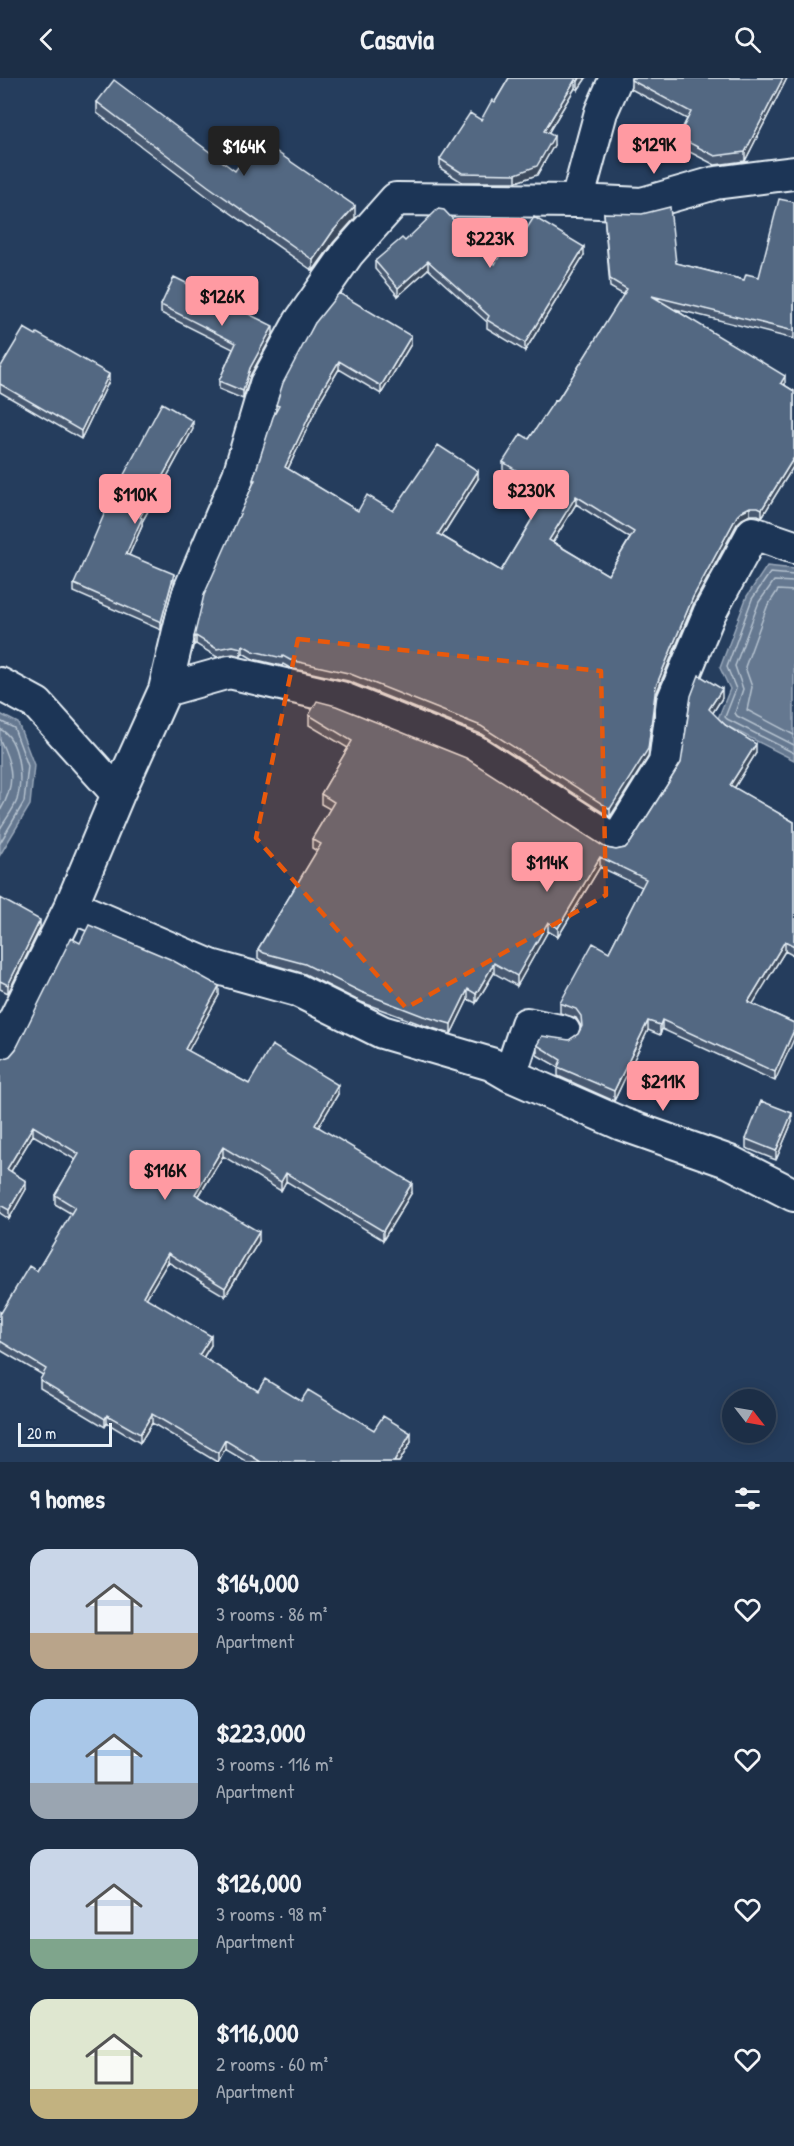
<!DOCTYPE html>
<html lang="en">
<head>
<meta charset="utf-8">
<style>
	:root { --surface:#1c2e46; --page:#25364d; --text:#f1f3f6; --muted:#a0a8b3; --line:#3a4a5f; --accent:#ff9aa2 }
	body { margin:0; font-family:"Patrick Hand",sans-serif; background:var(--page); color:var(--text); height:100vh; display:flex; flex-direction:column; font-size:22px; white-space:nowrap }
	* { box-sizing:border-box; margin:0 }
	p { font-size:20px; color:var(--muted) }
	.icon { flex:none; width:33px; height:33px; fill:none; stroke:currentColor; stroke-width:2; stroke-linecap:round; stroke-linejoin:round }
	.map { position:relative; height:1384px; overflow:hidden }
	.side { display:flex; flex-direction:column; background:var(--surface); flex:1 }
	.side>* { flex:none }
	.needle { width:39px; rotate:121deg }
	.buttons { position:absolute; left:722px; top:1311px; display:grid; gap:12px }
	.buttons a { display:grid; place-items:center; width:54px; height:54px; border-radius:50%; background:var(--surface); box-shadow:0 3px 15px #0003,0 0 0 2px var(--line); font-size:30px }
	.scale { position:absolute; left:18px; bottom:15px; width:94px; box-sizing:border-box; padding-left:6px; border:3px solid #e8f1f8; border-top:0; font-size:16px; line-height:21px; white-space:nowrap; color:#e8f1f8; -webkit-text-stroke:4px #1d3557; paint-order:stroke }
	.price { position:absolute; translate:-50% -51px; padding:0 14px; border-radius:6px; background:var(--accent); color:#111; font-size:20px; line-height:39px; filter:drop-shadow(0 2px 3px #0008) }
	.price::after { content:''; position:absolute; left:50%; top:36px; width:18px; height:14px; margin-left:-9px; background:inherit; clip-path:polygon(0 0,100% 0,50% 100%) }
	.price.active { background:#222; color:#fff }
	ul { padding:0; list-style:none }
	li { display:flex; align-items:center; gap:18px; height:150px; padding:0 30px }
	li span { display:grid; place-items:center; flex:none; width:168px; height:120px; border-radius:18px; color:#555 }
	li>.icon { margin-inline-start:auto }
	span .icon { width:72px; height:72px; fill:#fffc; stroke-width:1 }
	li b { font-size:26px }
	h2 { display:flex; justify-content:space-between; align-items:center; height:72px; padding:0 30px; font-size:26px }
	header { display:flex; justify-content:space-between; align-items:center; height:78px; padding:0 30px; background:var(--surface); font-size:27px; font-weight:800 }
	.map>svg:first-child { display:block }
</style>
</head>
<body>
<header><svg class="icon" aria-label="back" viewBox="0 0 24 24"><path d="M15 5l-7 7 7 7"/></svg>Casavia<svg class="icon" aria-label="search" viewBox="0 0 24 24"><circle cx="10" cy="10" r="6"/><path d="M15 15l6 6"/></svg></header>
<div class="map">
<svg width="794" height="1384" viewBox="0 0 794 1384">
	<rect width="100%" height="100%" fill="#253d5d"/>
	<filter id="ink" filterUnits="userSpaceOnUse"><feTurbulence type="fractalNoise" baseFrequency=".0167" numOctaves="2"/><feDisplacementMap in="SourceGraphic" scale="12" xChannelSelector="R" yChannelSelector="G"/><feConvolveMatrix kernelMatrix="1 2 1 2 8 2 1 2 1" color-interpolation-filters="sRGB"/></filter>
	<g filter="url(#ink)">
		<path fill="#657890" stroke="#99a8ba" stroke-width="1.5" d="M767,488L794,491V682L717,643L730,611L720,590L747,518Z
			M0,636L18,645L34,687L30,727L0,777Z"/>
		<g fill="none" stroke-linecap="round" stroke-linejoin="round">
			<path stroke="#b4c1ce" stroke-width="1.5" d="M794,497L770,495L752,521L727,589L736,611L725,639L727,641L794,675
				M794,504L774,503L759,524L735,588L743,611L735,635L737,638L794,667
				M794,513L778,512L767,529L745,589L752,609L747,632L794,657
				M0,643L14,650L28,688L24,724L0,765
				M0,651C20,661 23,702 17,722C14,731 5,742 0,751
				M0,662C13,688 16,707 0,733"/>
			<g stroke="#e8f1f8" stroke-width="36">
				<path id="street" d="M616,0L601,34L577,123L642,126L715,105L794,95
					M0,606L37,626L118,716
					M165,612L229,594L341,620L474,673L616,764L665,685L673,623L709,536L753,455L794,469
					M71,828L211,888L297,912L382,954L491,986L510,997L527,946L564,954
					M0,972L71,828L118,716L165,612L187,519L239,397L266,306L300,244L348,175L396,121L577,123
					M510,997L622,1046L730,1084L794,1117"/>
			</g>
			<use href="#street" stroke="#1d3557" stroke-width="32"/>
		</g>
		<path fill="#475970" stroke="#e8f1f8" stroke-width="1.5" fill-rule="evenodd" d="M509,0H586L578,12L575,10L548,55L554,67L537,97L516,104H462L440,90V81L481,42L495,24Z
			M631,0H787L745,83L715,87L678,68V59L687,41L631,11Z
			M97,24L235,93L355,140L333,165L313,193L208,119L97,35Z
			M794,124V261L675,231L785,306L784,307L794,313V390L793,389L762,439L758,437H750L742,441L737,446L693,527L656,616L648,679L610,739L481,656L348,603L290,590L283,586L282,588L253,581L243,575L241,578L233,576L217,579L196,566L194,567V559L253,406V402L276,332V327L315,245L411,266L381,316L339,291L321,321L288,391L358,433H393L478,401L442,458L501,493L545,419L503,392V384L529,361L557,323L624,217L610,209L604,135L676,185L744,202L759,199ZM576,426L630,460L608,497L553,464Z
			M405,163L495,186L514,171L584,177L525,273L487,250V244L428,191L398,218L375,191V183Z
			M161,227L273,256L250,298L243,321L219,311V303L233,271L161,235Z
			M0,290L109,303L81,361L0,314Z
			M193,351L142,444V448L129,477L174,505L161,552L74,514V506Z
			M722,620L712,635L756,675L734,710L794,744V878L785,873L752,926L794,945L775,1003L662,951L660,957L648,952L614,1023L558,998V989L537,977V967L569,962L578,956L581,948L576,940L560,935V925L609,874L642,809L600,789L558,859L548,853L517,908L494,895L476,925L468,921L451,956L423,947L361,924L305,896L264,884L258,880V871L317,773L312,770V761L330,731L321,726V716L348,670L309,647V637L606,770L616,772L625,770L631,764L681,685Z
			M0,820L40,850L8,915L0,911Z
			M80,865L219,917L188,973L249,1006L338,1016L318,1049L412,1114L383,1162L286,1103L281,1113L223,1078L199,1118L259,1163L225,1218L168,1184L146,1220L211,1267L203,1280L258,1313L301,1323L374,1352L411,1364L399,1384H247L225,1371L217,1384L152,1345L140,1365L107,1345L105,1349L40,1310V1302L43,1297L0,1272V1234L1,1235L37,1193L72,1136L55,1126V1117L76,1082L33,1057L11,1093L26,1111L9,1141L0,1135V985L10,978L16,971Z
			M792,1044L776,1082L746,1070V1061Z"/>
		<path fill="#3a485b" stroke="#e8f1f8" stroke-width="1.5" d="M580,0H586L578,12V3Z
			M783,0H787L745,83V74Z
			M575,2V10L544,62V53Z
			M554,58V67L537,97L516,104V96Z
			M355,128V140L333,165L313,193V182L333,153Z
			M584,169V177L525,273V265Z
			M428,183V191L398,218V210Z
			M273,248V256L250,298L243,321V313L250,290Z
			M411,258V266L381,316V308Z
			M339,283V291L321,321L285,397V389L321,313Z
			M109,296V303L81,361V353Z
			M785,298V306L781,313V305Z
			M193,343V351L142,444V448L126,484V476L140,439Z
			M793,381V389L762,439V431Z
			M478,393V401L438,464V456Z
			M576,418V426L549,470V462Z
			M750,429V437L742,441L737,446L693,527L656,616L648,679L610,739V731L656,608L693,519L737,438L742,433Z
			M174,496V505L161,552V544Z
			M196,558V566L194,567V559Z
			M243,567V575L241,578V570Z
			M722,611V620L709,641V631Z
			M756,666V675L730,717V707Z
			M600,779V789L558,859V850Z
			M40,842V850L8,915V907Z
			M548,844V853L517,908V898Z
			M785,863V873L748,934V924Z
			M494,885V895L476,925V916Z
			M219,908V917L185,979V971Z
			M468,911V921L451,956V946Z
			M662,942V951L660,957V947Z
			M648,943V952L614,1023V1013Z
			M794,952V961L775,1003V994Z
			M338,1007V1016L315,1055V1047Z
			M792,1035V1044L776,1082V1073Z
			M33,1048V1057L7,1100V1091Z
			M223,1069V1078L195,1124V1116Z
			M286,1095V1103L281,1113V1104Z
			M26,1103V1111L9,1141V1132Z
			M412,1105V1114L383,1162V1153Z
			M259,1154V1163L225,1218V1210Z
			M168,1175V1184L143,1226V1218Z
			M211,1258V1267L199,1286V1277Z
			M152,1336V1345L140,1365V1356Z
			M107,1337V1345L105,1349V1341Z
			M411,1355V1364L399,1384H394Z
			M225,1362V1371L218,1384V1375Z"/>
		<path fill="#536782" stroke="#e8f1f8" stroke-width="1.5" fill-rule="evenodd" d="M509,0H580L578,3L575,2L544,53L554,58L537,88L516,96L462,95L440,81L470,35L481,42L492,22L495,24Z
			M631,0H783L745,74L715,78L678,59L691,34L631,2Z
			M114,2L235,93L258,61L355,128L333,153L313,182L208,108L97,24Z
			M779,121L794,124V253L652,218L785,298L781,305L794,313V382L793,381L762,431L758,429H750L742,433L737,438L693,519L656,608L648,671L610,731L481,648L348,595L290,582L283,578L282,580L253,573L243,567L241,570L233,568L217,571L196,558L194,559L204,517L255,402H253L273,339L279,328L276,327L283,305L315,245L339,215L411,258L381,308L339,283L321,313L285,389L358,433L367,417L393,433L438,367L478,393L438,456L501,493L549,413L503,384L521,356L529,361L555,322L557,323L627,211L610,201L604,135L642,136L670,129L676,185L744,202L746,196L759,199ZM576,418L634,454L608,497L549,462Z
			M438,131L444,132L495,186L506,166L514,171L534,139L584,169L525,265L487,242L489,238L428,183L398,210L375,183L402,160L405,163Z
			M174,199L273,248L250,290L243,313L219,303L236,265L161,227Z
			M24,250L36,257L37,255L109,296L81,353L0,306V290Z
			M162,325L193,343L140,439L142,440L126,476L174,496L161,544L74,506L109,425Z
			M699,597L722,611L709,631L725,647L756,666L730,707L794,744V868L785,863L748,924L794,945V952L775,994L662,942L660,947L648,943L614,1013L558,989L561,982L537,967L542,958L569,962L578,956L582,948L581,938L576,931L560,925L593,865L609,874L646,801L600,779L558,850L548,844L517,898L494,885L476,916L468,911L451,946L423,938L361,914L305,886L264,875L258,871L321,766L312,761L334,724L321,716L352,663L309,637L317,623L336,628L466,680L606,770L616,772L625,770L631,764L681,685L691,618Z
			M0,820L40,842L8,907L0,903Z
			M89,847L170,881L219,908L185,971L249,1006L272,967L338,1007L315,1047L412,1105L383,1153L286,1095L281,1104L223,1069L195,1116L259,1154L225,1210L168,1175L143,1218L211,1258L199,1277L258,1313L265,1301L301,1323L308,1312L374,1352L383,1338L411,1355L394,1384H261L225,1362L218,1375L152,1336L140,1356L107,1337L105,1341L40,1302L46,1291L0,1263V1234L1,1235L29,1188L37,1193L75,1129L55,1117L79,1076L33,1048L7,1091L26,1103L9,1132L0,1127V985L2,981L10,978L16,971L71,860L80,865Z
			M761,1023L792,1035L776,1073L746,1061Z"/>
	</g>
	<path fill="#e8590c" fill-opacity="0.2" stroke="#e8590c" stroke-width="4.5" stroke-dasharray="12 8" stroke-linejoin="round" d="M298,561L601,593L606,817L406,930L256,760Z"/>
</svg>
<div class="buttons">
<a><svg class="needle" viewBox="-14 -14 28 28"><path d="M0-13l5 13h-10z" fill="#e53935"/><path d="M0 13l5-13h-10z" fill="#a0a8b3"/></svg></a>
</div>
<div class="scale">20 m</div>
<b class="price" style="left:654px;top:97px">$129K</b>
<b class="price active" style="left:244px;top:99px">$164K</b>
<b class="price" style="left:490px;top:191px">$223K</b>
<b class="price" style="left:222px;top:249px">$126K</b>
<b class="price" style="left:531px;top:443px">$230K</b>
<b class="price" style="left:135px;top:447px">$110K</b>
<b class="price" style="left:547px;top:815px">$114K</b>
<b class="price" style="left:663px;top:1034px">$211K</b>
<b class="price" style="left:165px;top:1123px">$116K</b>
</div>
<section class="side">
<h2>9 homes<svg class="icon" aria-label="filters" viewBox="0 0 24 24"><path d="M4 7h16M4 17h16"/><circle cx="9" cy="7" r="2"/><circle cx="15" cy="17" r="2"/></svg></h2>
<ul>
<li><span style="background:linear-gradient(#c9d6e8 70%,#b9a48a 0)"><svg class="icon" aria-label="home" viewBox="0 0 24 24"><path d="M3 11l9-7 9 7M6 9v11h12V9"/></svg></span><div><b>$164,000</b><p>3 rooms · 86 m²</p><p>Apartment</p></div><svg class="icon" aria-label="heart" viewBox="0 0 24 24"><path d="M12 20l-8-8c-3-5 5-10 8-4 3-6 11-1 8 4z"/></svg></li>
<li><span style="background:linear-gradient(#a9c7e8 70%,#9aa5b1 0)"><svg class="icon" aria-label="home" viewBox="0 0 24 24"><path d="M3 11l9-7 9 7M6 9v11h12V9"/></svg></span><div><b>$223,000</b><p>3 rooms · 116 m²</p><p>Apartment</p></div><svg class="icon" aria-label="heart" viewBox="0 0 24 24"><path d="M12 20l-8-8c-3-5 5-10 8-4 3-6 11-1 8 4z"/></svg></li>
<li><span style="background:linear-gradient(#c9d6e8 75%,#7fa58c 0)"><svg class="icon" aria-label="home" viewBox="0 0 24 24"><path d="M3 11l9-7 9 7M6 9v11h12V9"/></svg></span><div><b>$126,000</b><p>3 rooms · 98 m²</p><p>Apartment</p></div><svg class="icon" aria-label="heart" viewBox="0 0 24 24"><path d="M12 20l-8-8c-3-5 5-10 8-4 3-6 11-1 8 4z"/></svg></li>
<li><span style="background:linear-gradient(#dfe7d0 75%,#c2b280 0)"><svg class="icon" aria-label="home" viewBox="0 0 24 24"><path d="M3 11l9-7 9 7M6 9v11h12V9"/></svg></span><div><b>$116,000</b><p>2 rooms · 60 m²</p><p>Apartment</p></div><svg class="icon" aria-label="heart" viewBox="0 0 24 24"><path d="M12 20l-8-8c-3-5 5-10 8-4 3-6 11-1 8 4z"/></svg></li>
</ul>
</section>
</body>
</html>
